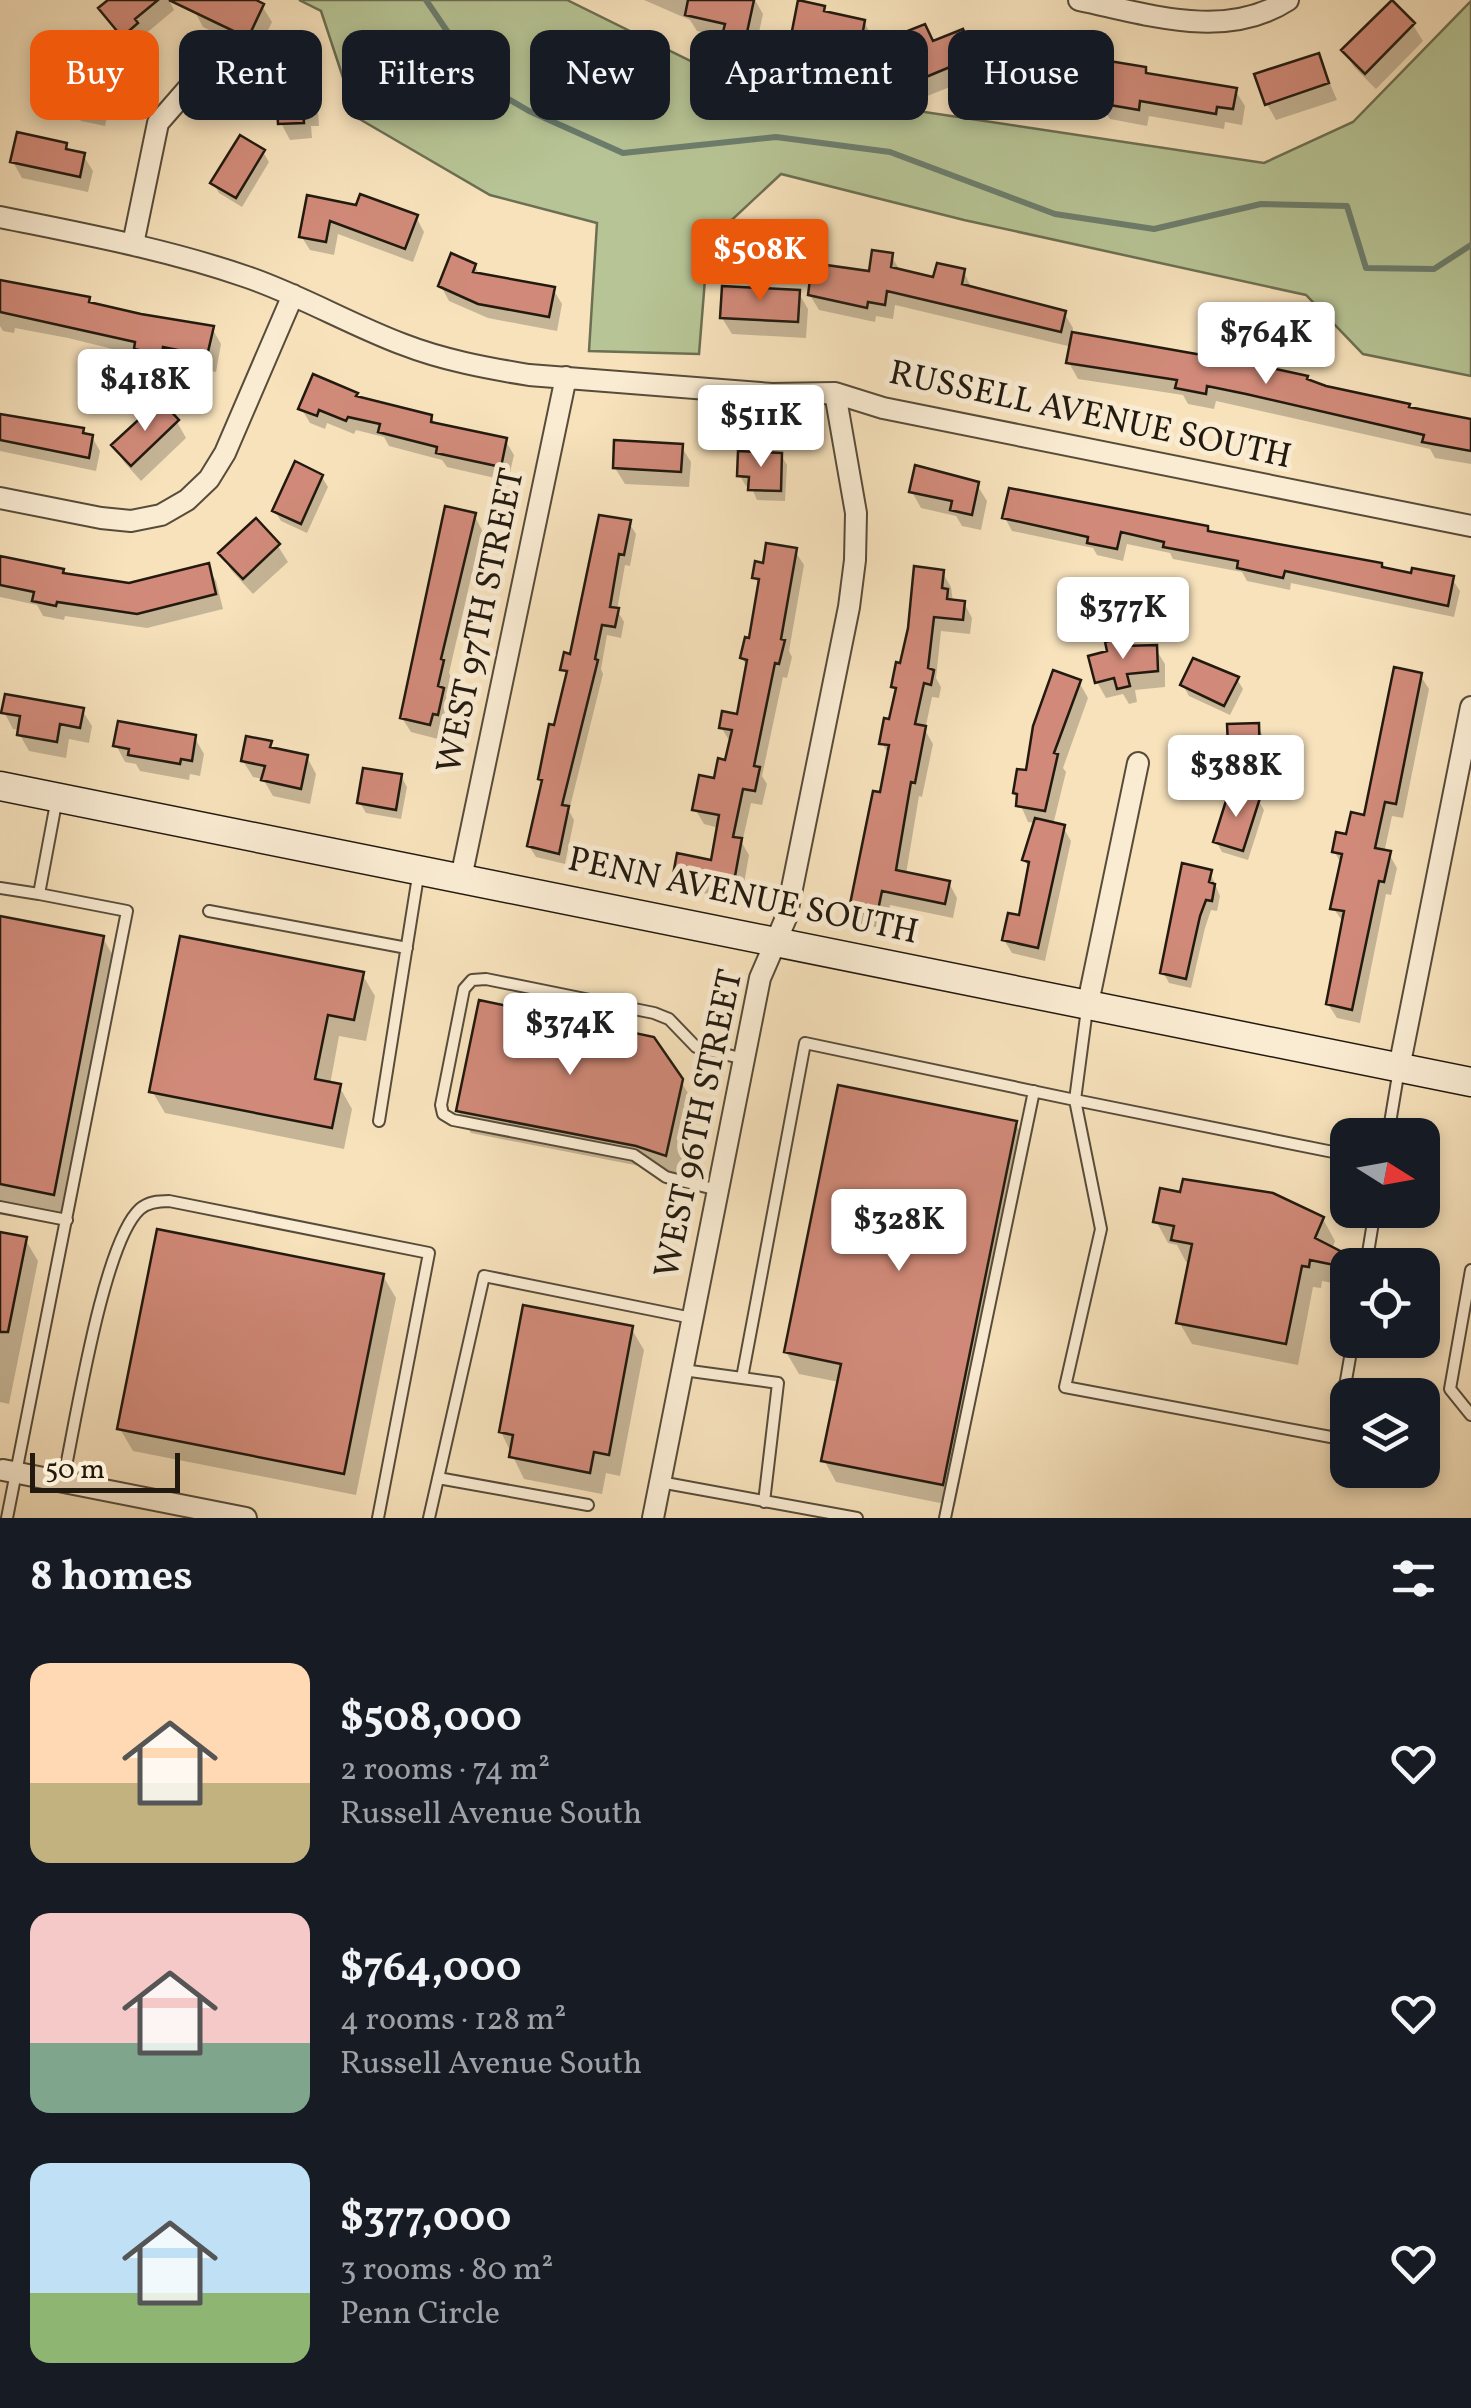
<!DOCTYPE html>
<html lang="en">
<head>
<meta charset="utf-8">
<style>
	:root { --surface:#171b24; --page:#242831; --text:#f1f3f6; --muted:#9ea1a6; --accent:#ea580c }
	body { margin:0; font-family:Vollkorn,serif; background:var(--page); color:var(--text); height:100vh; display:flex; flex-direction:column; font-size:38px; white-space:nowrap }
	* { box-sizing:border-box; margin:0 }
	p { font-size:32px; color:var(--muted) }
	.icon { flex:none; width:55px; height:55px; fill:none; stroke:currentColor; stroke-width:2; stroke-linecap:round; stroke-linejoin:round }
	.map { position:relative; height:1518px; overflow:hidden }
	.panel { display:flex; flex-direction:column; background:var(--surface); flex:1 }
	.panel>* { flex:none }
	.hud { position:absolute; left:30px; top:30px; width:1412px; height:90px; display:flex; gap:20px }
	.needle { width:65px; rotate:101deg }
	.tools { position:absolute; left:1330px; top:1118px; display:grid; gap:20px }
	.tools a { display:grid; place-items:center; width:110px; height:110px; border-radius:20px; background:var(--surface); box-shadow:0 5px 15px #0003; font-size:50px }
	.scale { position:absolute; left:30px; bottom:25px; width:150px; box-sizing:border-box; padding-left:10px; border:5px solid #221a0f; border-top:0; font-size:28px; line-height:35px; white-space:nowrap; color:#221a0f; -webkit-text-stroke:8px #faecd3; paint-order:stroke }
	.price { position:absolute; translate:-50% -85px; padding:0 22px; border-radius:10px; background:#fff; color:#222; font-size:32px; line-height:65px; filter:drop-shadow(0 2px 5px #0008) }
	.price::after { content:''; position:absolute; left:50%; top:60px; width:30px; height:22px; margin-left:-15px; background:inherit; clip-path:polygon(0 0,100% 0,50% 100%) }
	.price.current { background:var(--accent); color:#fff }
	ul { padding:0; list-style:none }
	li { display:flex; align-items:center; gap:30px; height:250px; padding:0 30px }
	li span { display:grid; place-items:center; flex:none; width:280px; height:200px; border-radius:20px; color:#555 }
	li>.icon { margin-inline-start:auto }
	span .icon { width:120px; height:120px; fill:#fffc; stroke-width:1 }
	li b { font-size:42px }
	h2 { display:flex; justify-content:space-between; align-items:center; height:120px; padding:0 30px; font-size:42px }
	.pill { padding:0 35px; border-radius:20px; background:var(--surface); box-shadow:0 5px 15px #0003; font-size:35px; line-height:90px }
	.pill.current { background:var(--accent); color:#fff }
	.map>svg:first-child { display:block }
</style>
</head>
<body>
<div class="map">
<svg width="1471" height="1518" viewBox="0 0 1471 1518">
	<rect width="100%" height="100%" fill="#f7e2bc"/>
	<filter id="stains"><feTurbulence type="fractalNoise" baseFrequency=".002" numOctaves="4"/><feColorMatrix values="0 0 0 0 .2 0 0 0 0 .09 0 0 0 0 .02 0 0 0 .5 -.17"/></filter>
	<radialGradient id="worn" r=".72"><stop offset=".6" stop-color="#630" stop-opacity="0"/><stop offset="1" stop-color="#630" stop-opacity=".3"/></radialGradient>
	<path fill="#b7c495" stroke="#6c6f52" stroke-width="2.5" d="M299,0H567L711,71L791,92L1264,163L1353,122L1471,1V376L1363,354L1306,295L964,220L781,174L708,242L699,354L589,351L597,223L490,195L356,117L321,11Z"/>
	<path fill="#0003" d="M112,0H169L174,10L143,36L145,41L132,52L101,9Z
		M199,0H249L262,6L272,22L257,53L203,27L194,10Z
		M644,0H755L763,14L758,37L728,30V36L756,42L754,52L735,48L729,38L697,31L690,20Z
		M1391,3L1413,25L1423,41L1376,89L1354,67L1344,51Z
		M824,8L827,14L864,22L873,38L868,62L850,58L846,73L834,70L826,56L803,52L794,35Z
		M962,32L982,74L925,97L916,81L934,44Z
		M110,47L119,63L105,126L81,121L72,104Z
		M306,48L315,64L319,126H311L312,138L290,140L281,123Z
		M1014,54L1020,64H1055L1062,85L1023,100L1019,92L1012,94L997,60Z
		M1318,56L1337,100L1276,120L1267,104Z
		M1104,70H1145L1148,76L1235,90L1245,106L1242,125L1225,122L1224,129L1149,116L1147,126L1110,119L1089,89Z
		M65,145L70,152L83,155L93,171L88,192L22,178L13,162Z
		M263,152L269,162L242,207L219,193L213,183Z
		M309,198L416,217L424,232L413,262L338,234L334,255L310,250L301,236Z
		M891,256L901,272L935,280L964,272L972,289L1064,313L1073,328L1072,335L1306,378L1309,383L1410,410L1471,421V464L1435,458L1430,449L1216,401L1214,409L1188,404L1183,395L1078,379L1069,363L1072,347L895,305L893,319L876,316L875,322L819,310L810,295L871,274Z
		M475,266L480,276L553,289L562,304L557,331L488,318L449,301L441,286Z
		M0,282L88,299L92,305L212,328L221,344L216,372L172,363L170,370L146,365L141,356L68,338L15,328L14,333L3,331L0,326Z
		M798,292L808,309L806,338L732,334L722,318Z
		M356,395L358,399L431,417L436,425L505,440L514,455L508,481L447,467L442,460L389,446L384,437L356,430L354,434L327,423L325,429L310,423L301,408Z
		M0,416L82,431L85,436L92,437L100,451L96,471L0,451Z
		M177,422L186,438L141,481L124,462L114,446Z
		M681,446L691,462L689,487L625,484L615,468Z
		M781,455L787,465L785,501L757,500L751,486H746L740,476Z
		M322,477L328,487L307,533L281,521L275,511Z
		M977,485L987,501L981,530L962,526L956,516L921,508L912,492Z
		M474,515L482,530L449,673L451,677L447,697L451,704L446,728L440,727L438,739L411,732L402,718Z
		M1005,518L1207,528L1210,534L1384,570L1452,579L1460,591L1454,617L1291,583L1290,590L1247,581L1242,572L1173,559L1170,553L1127,544L1123,561L1097,555L1093,548L1012,531Z
		M255,522L278,546L288,562L253,594L231,570L221,554Z
		M629,523L636,534L630,566L625,565L617,610L624,622L621,638L607,635L601,669L603,674L569,811L574,820L565,864L536,857L529,846L544,784L540,778L556,728L568,677L563,669L572,657Z
		M795,551L804,565L789,651L792,657L787,678L783,677L762,776L767,784L762,805L751,803L742,843L749,855L741,901L684,889L676,874L713,863L719,828L704,824L695,809L727,763L730,742L721,727L739,717L748,668L742,658L751,641L760,587L755,578L765,566Z
		M0,559L62,571L65,575L130,585L207,566L216,581L223,609L147,628L65,616L64,620L43,616L37,605L0,597Z
		M942,572L951,587L953,602L964,603L972,618L970,634L941,631L936,678L941,687L939,698L932,697L925,730L933,744L922,797L919,796L906,874L949,883L957,898L953,918L890,905L885,929L861,924L852,908L882,795L890,757L882,743L891,722L897,693L893,686Z
		M1118,641L1122,648H1155L1165,664V687L1135,690L1137,702L1129,704L1123,694L1106,698L1097,682Z
		M1420,675L1429,689L1403,818L1392,816L1384,853L1389,854L1397,868L1391,895L1386,894L1360,1023L1337,1018L1328,1004L1344,923L1333,908L1342,865L1334,851L1366,818Z
		M1237,679L1243,689L1230,715L1189,696L1183,685Z
		M1079,682L1088,698L1063,768L1066,772L1053,825L1063,827L1071,841L1045,961L1012,953L1004,940L1021,918L1030,869L1024,860L1036,823L1028,822L1015,792Z
		M82,710L92,726L89,743L69,739L66,758L29,751L20,735V730L13,729L4,712Z
		M1257,725L1263,736L1265,777L1237,778L1231,768Z
		M195,738L204,754L200,776L190,774L189,780L140,771L136,764L125,762L116,745Z
		M270,744L274,751L307,757L316,774L310,804L273,796L263,779L253,777L243,761Z
		M401,776L407,787L401,819L366,813L360,803Z
		M1258,800L1264,810L1248,860L1222,852L1216,841Z
		M1210,872L1220,896L1217,911L1211,910L1205,928L1191,988L1169,983L1163,972Z
		M0,918L103,938L116,961L66,1216L0,1203Z
		M362,974L375,996L366,1041L339,1036L330,1085L339,1086L352,1109L344,1149L165,1113L152,1091Z
		M680,1080L694,1103L678,1177L650,1168L471,1133L458,1111Z
		M1015,1123L1028,1145L955,1506L836,1482L824,1460L839,1382L799,1374L786,1352Z
		M1323,1219L1335,1241L1332,1249L1344,1256L1349,1265L1348,1286L1322,1281L1321,1288L1313,1287L1298,1365L1192,1344L1179,1322L1190,1263L1186,1262L1177,1245L1168,1243L1156,1221Z
		M0,1234L25,1239L38,1261L9,1404L0,1402Z
		M383,1276L396,1298L356,1495L133,1451L120,1429Z
		M631,1328L644,1350L620,1476L606,1473L602,1494L524,1479L501,1432Z"/>
	<g fill="none" stroke-linecap="round" stroke-linejoin="round">
		<path stroke="#6c7d6d" stroke-width="6" d="M426,0L483,84L529,111L623,153L776,137L890,152L1055,214L1154,229L1261,204L1347,206L1366,268L1434,269L1471,245"/>
	</g>
	<path fill="#d18a79" stroke="#221a0f" stroke-width="2.5" d="M108,0H158L135,19L138,23L122,37L98,8Z
		M169,0H256L264,4L248,38Z
		M688,0H754L746,37L723,32L725,24L685,15Z
		M798,0L825,6L824,11L865,20L860,47L841,43L838,58L822,54L825,43L791,36Z
		M1392,0L1415,23L1365,74L1341,50Z
		M925,24L933,41L963,29L974,57L914,82L895,36Z
		M85,38L112,45L96,111L69,105Z
		M307,45L311,110L303,111L304,123L278,124L274,47Z
		M1016,51L1019,62L1050,51L1059,74L1015,90L1012,82L1003,85L994,59Z
		M1319,53L1329,83L1265,105L1254,74Z
		M1103,60L1146,67V73L1237,88L1233,109L1217,107L1216,114L1140,101L1139,110L1098,103L1100,92L1086,90L1091,65L1102,67Z
		M17,132L67,143L66,149L85,153L80,177L10,162Z
		M240,135L265,150L236,198L210,183Z
		M360,194L418,215L405,249L330,221L326,242L299,237L307,195L356,205Z
		M872,250L893,253L891,267L933,277L937,263L965,269L962,284L1066,311L1061,332L887,291L885,305L868,302L867,308L808,295L812,263L869,271Z
		M451,253L476,264L473,272L555,287L549,317L478,304L438,286Z
		M0,280L90,297L89,302L141,314L214,326L207,356L163,347L162,355L134,349L135,342L0,312Z
		M722,286L800,290L798,322L720,318Z
		M1072,332L1253,364L1308,376L1307,379L1326,386L1410,404L1409,407L1471,419V451L1422,442L1424,435L1246,394L1207,386L1206,394L1175,388L1177,380L1066,363Z
		M313,374L358,393L356,396L432,415L431,422L507,438L501,467L436,453L437,447L378,432L380,424L348,417L346,421L319,410L317,416L298,409Z
		M164,404L179,420L131,466L111,445L148,411L152,415Z
		M0,414L84,428L83,433L93,435L89,458L0,440Z
		M614,440L683,444L681,472L613,468Z
		M738,451L782,453L781,491L748,490L749,477L737,476Z
		M295,461L323,475L301,524L272,511Z
		M915,465L979,482L972,515L950,510L952,501L909,492Z
		M1009,488L1208,526V531L1382,563V567L1411,573L1412,568L1454,576L1448,606L1285,571L1283,578L1237,568L1238,561L1163,547L1164,542L1121,532L1117,549L1087,543L1088,537L1002,518Z
		M445,506L476,513L441,659L444,660L438,686L444,688L438,715L433,714L430,725L400,718Z
		M599,515L631,520L624,555L619,554L610,607L619,608L615,627L602,625L595,659L598,660L562,805L569,806L559,854L527,846L542,780L538,779L549,724L554,725L567,671L560,670L564,652L570,654Z
		M256,518L280,544L243,579L218,553Z
		M766,543L797,548L781,639L785,640L779,664L775,663L754,766L760,767L755,791L743,789L733,837L742,838L733,887L673,875L677,853L711,860L719,815L692,810L699,775L714,778L718,758L725,760L732,730L719,728L722,711L737,714L747,660L740,658L745,637L749,638L759,579L752,578L755,561L763,563Z
		M0,556L64,569L63,573L129,583L209,563L216,594L137,614L57,602L56,606L32,601L34,592L0,585Z
		M914,566L944,570L942,588L948,589L947,599L965,601L963,620L934,617L928,668L934,670L931,685L924,683L915,724L926,726L915,783L911,782L896,870L950,881L945,904L882,891L877,915L849,909L873,791L880,792L889,745L879,744L884,718L889,719L896,688L891,687L896,662L900,663L908,628Z
		M1120,638L1121,646L1157,645L1158,671L1127,674L1130,686L1117,689L1114,678L1095,683L1088,656L1107,651L1105,642Z
		M1193,658L1239,677L1224,706L1180,685Z
		M1394,667L1422,673L1396,804L1385,802L1375,848L1391,851L1384,882L1379,881L1352,1010L1326,1004L1344,911L1330,909L1342,854L1332,852L1336,832L1346,834L1351,812L1364,815Z
		M1053,670L1081,680L1054,753L1058,754L1045,811L1016,806L1017,794L1013,793L1017,769L1026,770L1033,726Z
		M5,694L84,708L80,728L60,724L57,742L17,735L20,716L1,713Z
		M118,721L196,735L192,761L181,759L180,764L128,755L129,749L113,746Z
		M1259,723L1260,767L1229,768L1227,724Z
		M246,736L272,741L270,747L308,755L301,789L261,780L265,766L241,761Z
		M363,768L402,774L396,810L357,803Z
		M1230,788L1260,798L1243,851L1213,842Z
		M1035,818L1065,825L1038,948L1002,940L1008,913L1019,915L1029,862L1022,860Z
		M1182,863L1212,870L1209,882L1215,884L1212,901L1206,900L1200,916L1186,979L1160,973Z
		M0,916L104,936L54,1195L0,1184Z
		M180,936L364,972L354,1020L328,1015L315,1079L341,1084L332,1128L149,1092Z
		M479,1000L654,1037L683,1079L666,1156L636,1146L456,1111Z
		M838,1085L1017,1121L943,1485L821,1461L841,1364L784,1352Z
		M1183,1179L1273,1193L1324,1217L1315,1238L1346,1254L1344,1267L1310,1260L1309,1267L1302,1266L1286,1344L1176,1323L1192,1244L1171,1240L1174,1226L1153,1222L1160,1188L1180,1192Z
		M157,1229L384,1274L344,1474L117,1429Z
		M0,1232L27,1237L8,1332H0Z
		M523,1305L633,1326L609,1455L594,1452L590,1473L509,1457L513,1435L499,1432Z"/>
	<g fill="none" stroke-linecap="round" stroke-linejoin="round">
		<g stroke="#574c3a" stroke-width="14">
			<path id="lane" d="M0,888L39,894L57,798
				M209,911L407,948
				M379,1121L419,870
				M1388,1135L1399,1069
				M1348,1155L1075,1100L1101,1229L1065,1387L1336,1438L1353,1340
				M718,1190L666,1177L634,1155L453,1120L443,1114L441,1105L464,989L472,980L486,979L654,1013L669,1019L696,1047L744,1059
				M0,1207L67,1220
				M1366,1265L1375,1210
				M1471,1270L1450,1389L1471,1415
				M683,1370L742,1378L805,1043L1075,1100L1087,1009
				M742,1378L778,1383L764,1502
				M438,1478L588,1505
				M63,1481C75,1426 103,1242 140,1209C148,1202 158,1201 169,1201L429,1253L378,1518
				M660,1482L857,1518
				M7,1518L127,911L39,894
				M429,1518L484,1276L692,1318
				M945,1518L1034,1091"/>
		</g>
		<g stroke="#574c3a" stroke-width="24">
			<path id="street" d="M1079,0C1147,14 1225,41 1288,0
				M0,217C83,234 166,249 247,277C300,295 349,324 402,344C443,360 486,368 529,375L772,394L835,393L883,408L1471,526
				M133,244L158,123L192,84
				M0,498L101,518L131,521L161,515L187,500L209,479L225,453L293,295
				M461,878L566,377
				M1087,1008L1138,763
				M1399,1068L1471,707
				M3,1470L246,1518
				M653,1518L760,978L786,918L849,607L855,560L856,513L835,393"/>
		</g>
		<g stroke="#221a0f" stroke-width="31">
			<path id="secondary" d="M0,786L1471,1082"/>
		</g>
		<use href="#lane" stroke="#faecd3" stroke-width="10"/>
		<use href="#street" stroke="#faecd3" stroke-width="20"/>
		<use href="#secondary" stroke="#faecd3" stroke-width="28"/>
	</g>
	<g text-anchor="middle" dominant-baseline="central" stroke-width="10" stroke-linejoin="round" paint-order="stroke">
		<g font-size="35" fill="#221a0f" stroke="#faecd3">
			<text transform="translate(1090 416) rotate(12)">RUSSELL AVENUE SOUTH</text>
			<text transform="translate(482 621) rotate(-78)">WEST 97TH STREET</text>
			<text transform="translate(743 897) rotate(12)">PENN AVENUE SOUTH</text>
			<text transform="translate(700 1124) rotate(-78)">WEST 96TH STREET</text>
		</g>
	</g>
	<rect width="100%" height="100%" filter="url(#stains)"/>
	<rect width="100%" height="100%" fill="url(#worn)"/>
</svg>
<div class="tools">
<a><svg class="needle" viewBox="-14 -14 28 28"><path d="M0-13l5 13h-10z" fill="#e53935"/><path d="M0 13l5-13h-10z" fill="#9ea1a6"/></svg></a>
<a><svg class="icon" aria-label="locate" viewBox="0 0 24 24"><circle cx="12" cy="12" r="6"/><path d="M12 2v4M12 18v4M2 12h4M18 12h4"/></svg></a>
<a><svg class="icon" aria-label="layers" viewBox="0 0 24 24"><path d="M12 4l9 5-9 5-9-5zM3 14l9 5 9-5"/></svg></a>
</div>
<div class="scale">50 m</div>
<b class="price current" style="left:760px;top:304px">$508K</b>
<b class="price" style="left:1266px;top:387px">$764K</b>
<b class="price" style="left:145px;top:434px">$418K</b>
<b class="price" style="left:761px;top:470px">$511K</b>
<b class="price" style="left:1123px;top:662px">$377K</b>
<b class="price" style="left:1236px;top:820px">$388K</b>
<b class="price" style="left:570px;top:1078px">$374K</b>
<b class="price" style="left:899px;top:1274px">$328K</b>
<div class="hud">
<a class="pill current">Buy</a>
<a class="pill">Rent</a>
<a class="pill">Filters</a>
<a class="pill">New</a>
<a class="pill">Apartment</a>
<a class="pill">House</a>
</div>
</div>
<section class="panel">
<h2>8 homes<svg class="icon" aria-label="filters" viewBox="0 0 24 24"><path d="M4 7h16M4 17h16"/><circle cx="9" cy="7" r="2"/><circle cx="15" cy="17" r="2"/></svg></h2>
<ul>
<li><span style="background:linear-gradient(#ffd9b3 60%,#c2b280 0)"><svg class="icon" aria-label="home" viewBox="0 0 24 24"><path d="M3 11l9-7 9 7M6 9v11h12V9"/></svg></span><div><b>$508,000</b><p>2 rooms · 74 m²</p><p>Russell Avenue South</p></div><svg class="icon" aria-label="heart" viewBox="0 0 24 24"><path d="M12 20l-8-8c-3-5 5-10 8-4 3-6 11-1 8 4z"/></svg></li>
<li><span style="background:linear-gradient(#f6c9c9 65%,#7fa58c 0)"><svg class="icon" aria-label="home" viewBox="0 0 24 24"><path d="M3 11l9-7 9 7M6 9v11h12V9"/></svg></span><div><b>$764,000</b><p>4 rooms · 128 m²</p><p>Russell Avenue South</p></div><svg class="icon" aria-label="heart" viewBox="0 0 24 24"><path d="M12 20l-8-8c-3-5 5-10 8-4 3-6 11-1 8 4z"/></svg></li>
<li><span style="background:linear-gradient(#bfe0f5 65%,#8fb573 0)"><svg class="icon" aria-label="home" viewBox="0 0 24 24"><path d="M3 11l9-7 9 7M6 9v11h12V9"/></svg></span><div><b>$377,000</b><p>3 rooms · 80 m²</p><p>Penn Circle</p></div><svg class="icon" aria-label="heart" viewBox="0 0 24 24"><path d="M12 20l-8-8c-3-5 5-10 8-4 3-6 11-1 8 4z"/></svg></li>
</ul>
</section>
</body>
</html>
